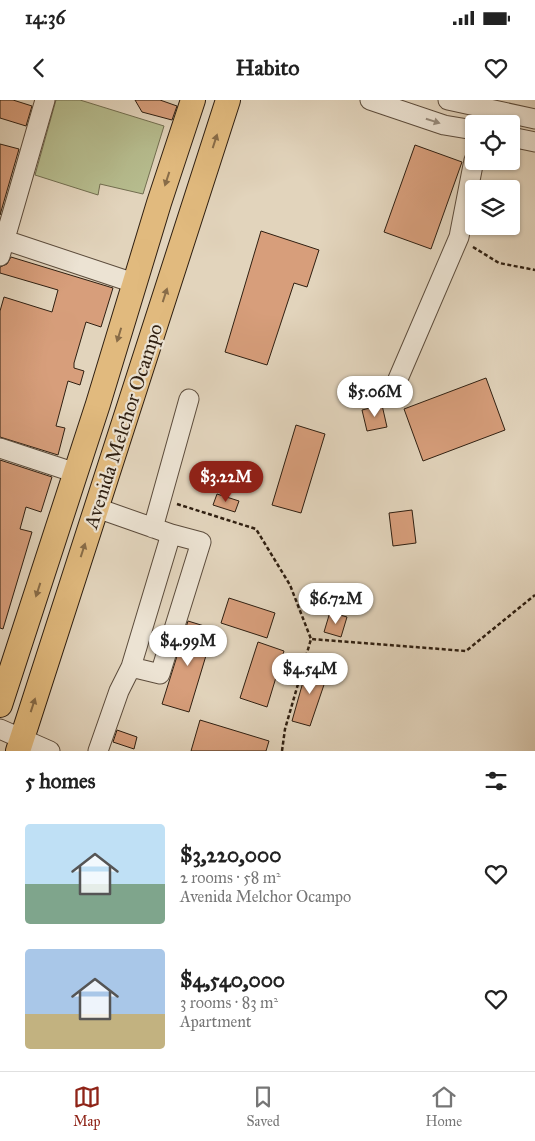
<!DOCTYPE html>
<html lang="en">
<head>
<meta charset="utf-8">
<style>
	:root { --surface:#fff; --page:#f2f2f2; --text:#222; --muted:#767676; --line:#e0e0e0; --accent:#8f2418 }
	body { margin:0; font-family:"IM FELL Great Primer",serif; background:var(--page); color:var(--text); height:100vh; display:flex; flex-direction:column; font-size:19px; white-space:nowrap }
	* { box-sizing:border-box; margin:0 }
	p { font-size:16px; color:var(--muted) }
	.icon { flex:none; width:28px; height:28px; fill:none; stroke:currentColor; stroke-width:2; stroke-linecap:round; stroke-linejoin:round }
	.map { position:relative; height:651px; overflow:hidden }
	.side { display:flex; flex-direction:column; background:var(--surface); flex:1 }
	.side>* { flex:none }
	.tools { position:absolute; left:465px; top:15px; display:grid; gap:10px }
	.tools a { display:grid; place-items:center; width:55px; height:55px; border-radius:5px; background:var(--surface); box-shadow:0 1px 4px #0004; font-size:25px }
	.price { position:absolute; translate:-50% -42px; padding:0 11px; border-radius:18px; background:#fff; color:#222; font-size:16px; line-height:32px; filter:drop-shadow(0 1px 2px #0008) }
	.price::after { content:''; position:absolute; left:50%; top:30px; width:15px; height:11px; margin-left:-8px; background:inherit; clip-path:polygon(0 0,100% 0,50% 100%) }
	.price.active { background:var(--accent); color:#fff }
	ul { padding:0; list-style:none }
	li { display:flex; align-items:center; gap:15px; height:125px; padding:0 25px }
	li span { display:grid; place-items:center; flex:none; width:140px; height:100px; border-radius:5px; color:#555 }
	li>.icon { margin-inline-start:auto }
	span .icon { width:60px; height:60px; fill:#fffc; stroke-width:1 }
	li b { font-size:21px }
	h2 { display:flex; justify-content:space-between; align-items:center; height:60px; padding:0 25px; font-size:21px }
	.status { display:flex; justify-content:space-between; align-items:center; height:35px; padding:0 25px; background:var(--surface); direction:ltr }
	.status svg { height:14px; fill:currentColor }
	header { display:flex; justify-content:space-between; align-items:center; height:65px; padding:0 25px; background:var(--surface); font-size:22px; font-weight:700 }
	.dock { display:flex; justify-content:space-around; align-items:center; height:70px; border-top:1px solid var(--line); background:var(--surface); font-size:14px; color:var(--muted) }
	.dock a { display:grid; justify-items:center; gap:2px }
	.dock .active { color:var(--accent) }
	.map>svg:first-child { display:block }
</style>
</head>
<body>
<div class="status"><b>14:36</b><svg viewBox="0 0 49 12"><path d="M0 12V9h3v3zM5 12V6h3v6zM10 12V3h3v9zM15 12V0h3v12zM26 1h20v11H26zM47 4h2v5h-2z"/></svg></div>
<header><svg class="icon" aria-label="back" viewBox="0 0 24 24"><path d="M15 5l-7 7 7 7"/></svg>Habito<svg class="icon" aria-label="heart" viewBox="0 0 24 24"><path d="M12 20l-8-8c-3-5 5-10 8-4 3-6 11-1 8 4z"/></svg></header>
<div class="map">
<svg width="535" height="651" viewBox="0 0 535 651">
	<rect width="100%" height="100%" fill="#e2d4bc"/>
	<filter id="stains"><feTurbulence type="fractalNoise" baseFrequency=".004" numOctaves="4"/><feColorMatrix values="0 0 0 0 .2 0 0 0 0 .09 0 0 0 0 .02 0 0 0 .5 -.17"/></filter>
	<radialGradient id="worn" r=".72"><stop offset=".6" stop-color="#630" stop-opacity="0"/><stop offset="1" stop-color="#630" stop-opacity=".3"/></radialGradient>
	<path fill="#b6bc8e" stroke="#726e50" d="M56,0H80L164,26L143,94L100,84L98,95L35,75Z"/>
	<path fill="#d79e7b" stroke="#2f1f11" d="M0,0H13L32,6L26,26L0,18Z
		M135,0H160L177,6L172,20L142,12Z
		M0,44L19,49L0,115Z
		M415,45L462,62L431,149L384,132Z
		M261,131L319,150L307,187L294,183L267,265L225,252Z
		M11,157L113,188L101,227L86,222L74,263V268L84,271L80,285L68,281L56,326L65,328L58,355L0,337V211L4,197L52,212L58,190L0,173V167L7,164Z
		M486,278L505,330L423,361L404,309Z
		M382,305L387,327L367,331L362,310Z
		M296,325L325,334L301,413L272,405Z
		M0,360L52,377L41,412L26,407L20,429L32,432L3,529L0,528Z
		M217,394L239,401L235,412L213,405Z
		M412,410L416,443L393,446L389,413Z
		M229,498L275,513L267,538L221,523Z
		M330,512L347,517L341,537L324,532Z
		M188,521L214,529L189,612L162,604Z
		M258,542L284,551L267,607L240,598Z
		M308,564L329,570L310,626L292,621Z
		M200,620L269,641L266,651H191Z
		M117,630L137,637L134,649L113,642Z"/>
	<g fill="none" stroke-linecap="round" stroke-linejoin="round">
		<g stroke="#5c4c3c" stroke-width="21">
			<path id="minor" d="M370,0L444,25L474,30
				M448,0L535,19
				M511,37L535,42
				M5,140L134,183
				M0,156L45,0
				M395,286L459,137L474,60
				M0,348L76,373
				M97,408L171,434L131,567L119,591L98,651
				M153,428L189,299
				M131,567L160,574L201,442L171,434
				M0,629L50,651"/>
		</g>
		<g stroke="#2f1f11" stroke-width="26">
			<path id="major" d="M0,605L98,304L159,103L193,0
				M18,651L228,0"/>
		</g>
		<path stroke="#2f1f11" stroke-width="2.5" stroke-dasharray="4 2.5" stroke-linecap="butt" d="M473,147L499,163L535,170
			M177,404L256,429L290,485L311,539
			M282,651L285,629L311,539L466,551L535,495"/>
		<use href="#minor" stroke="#ece3d3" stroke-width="19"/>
		<use href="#major" stroke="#e1ba7e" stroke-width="24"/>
	</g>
	<defs><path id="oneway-solid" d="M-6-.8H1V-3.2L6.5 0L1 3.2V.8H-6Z" transform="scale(1.25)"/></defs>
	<use fill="#978b7c" href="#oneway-solid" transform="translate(433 21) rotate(18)"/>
	<g fill="#886c48">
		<use href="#oneway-solid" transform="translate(215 41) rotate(-72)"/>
		<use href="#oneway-solid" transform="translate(167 79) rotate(108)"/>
		<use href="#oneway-solid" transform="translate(165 195) rotate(-72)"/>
		<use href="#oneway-solid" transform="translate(119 235) rotate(107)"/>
		<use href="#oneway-solid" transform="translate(83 450) rotate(-72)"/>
		<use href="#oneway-solid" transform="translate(38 490) rotate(108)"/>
		<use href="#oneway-solid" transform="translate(33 605) rotate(-72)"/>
	</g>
	<g text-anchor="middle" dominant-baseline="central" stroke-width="4.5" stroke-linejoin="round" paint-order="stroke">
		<g font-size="20" fill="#2f1f11" stroke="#ece3d3">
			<text transform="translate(123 326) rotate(-72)">Avenida Melchor Ocampo</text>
		</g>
	</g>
	<rect width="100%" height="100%" filter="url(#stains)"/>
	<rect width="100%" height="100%" fill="url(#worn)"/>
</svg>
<div class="tools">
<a><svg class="icon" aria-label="locate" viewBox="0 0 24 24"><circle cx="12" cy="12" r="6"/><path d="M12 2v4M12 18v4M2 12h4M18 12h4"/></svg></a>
<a><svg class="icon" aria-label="layers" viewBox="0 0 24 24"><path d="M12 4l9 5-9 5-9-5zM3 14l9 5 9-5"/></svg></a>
</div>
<b class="price" style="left:375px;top:318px">$5.06M</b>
<b class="price active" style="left:226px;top:403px">$3.22M</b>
<b class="price" style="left:336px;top:525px">$6.72M</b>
<b class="price" style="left:188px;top:567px">$4.99M</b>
<b class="price" style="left:310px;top:595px">$4.54M</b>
</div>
<section class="side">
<h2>5 homes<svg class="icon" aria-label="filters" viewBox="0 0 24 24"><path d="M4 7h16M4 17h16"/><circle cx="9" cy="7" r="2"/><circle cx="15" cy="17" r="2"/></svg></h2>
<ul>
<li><span style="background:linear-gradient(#bfe0f5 60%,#7fa58c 0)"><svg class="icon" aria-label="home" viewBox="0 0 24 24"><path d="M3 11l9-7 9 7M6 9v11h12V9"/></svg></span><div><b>$3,220,000</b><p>2 rooms · 58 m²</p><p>Avenida Melchor Ocampo</p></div><svg class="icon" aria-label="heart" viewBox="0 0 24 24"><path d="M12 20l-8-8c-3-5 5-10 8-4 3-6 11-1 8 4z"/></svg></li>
<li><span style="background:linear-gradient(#a9c7e8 65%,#c2b280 0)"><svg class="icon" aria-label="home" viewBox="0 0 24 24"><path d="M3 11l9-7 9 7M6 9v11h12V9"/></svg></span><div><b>$4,540,000</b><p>3 rooms · 83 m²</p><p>Apartment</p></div><svg class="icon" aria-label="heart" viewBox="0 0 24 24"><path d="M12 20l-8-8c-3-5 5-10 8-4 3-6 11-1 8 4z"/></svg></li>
</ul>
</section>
<nav class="dock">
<a class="active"><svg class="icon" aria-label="map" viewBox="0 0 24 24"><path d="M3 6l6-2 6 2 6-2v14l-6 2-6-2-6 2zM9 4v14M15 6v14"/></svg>Map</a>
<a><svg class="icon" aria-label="saved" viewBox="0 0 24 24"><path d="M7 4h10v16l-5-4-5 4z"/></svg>Saved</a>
<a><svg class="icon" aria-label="home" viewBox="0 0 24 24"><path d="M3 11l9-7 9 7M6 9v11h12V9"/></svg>Home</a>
</nav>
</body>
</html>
